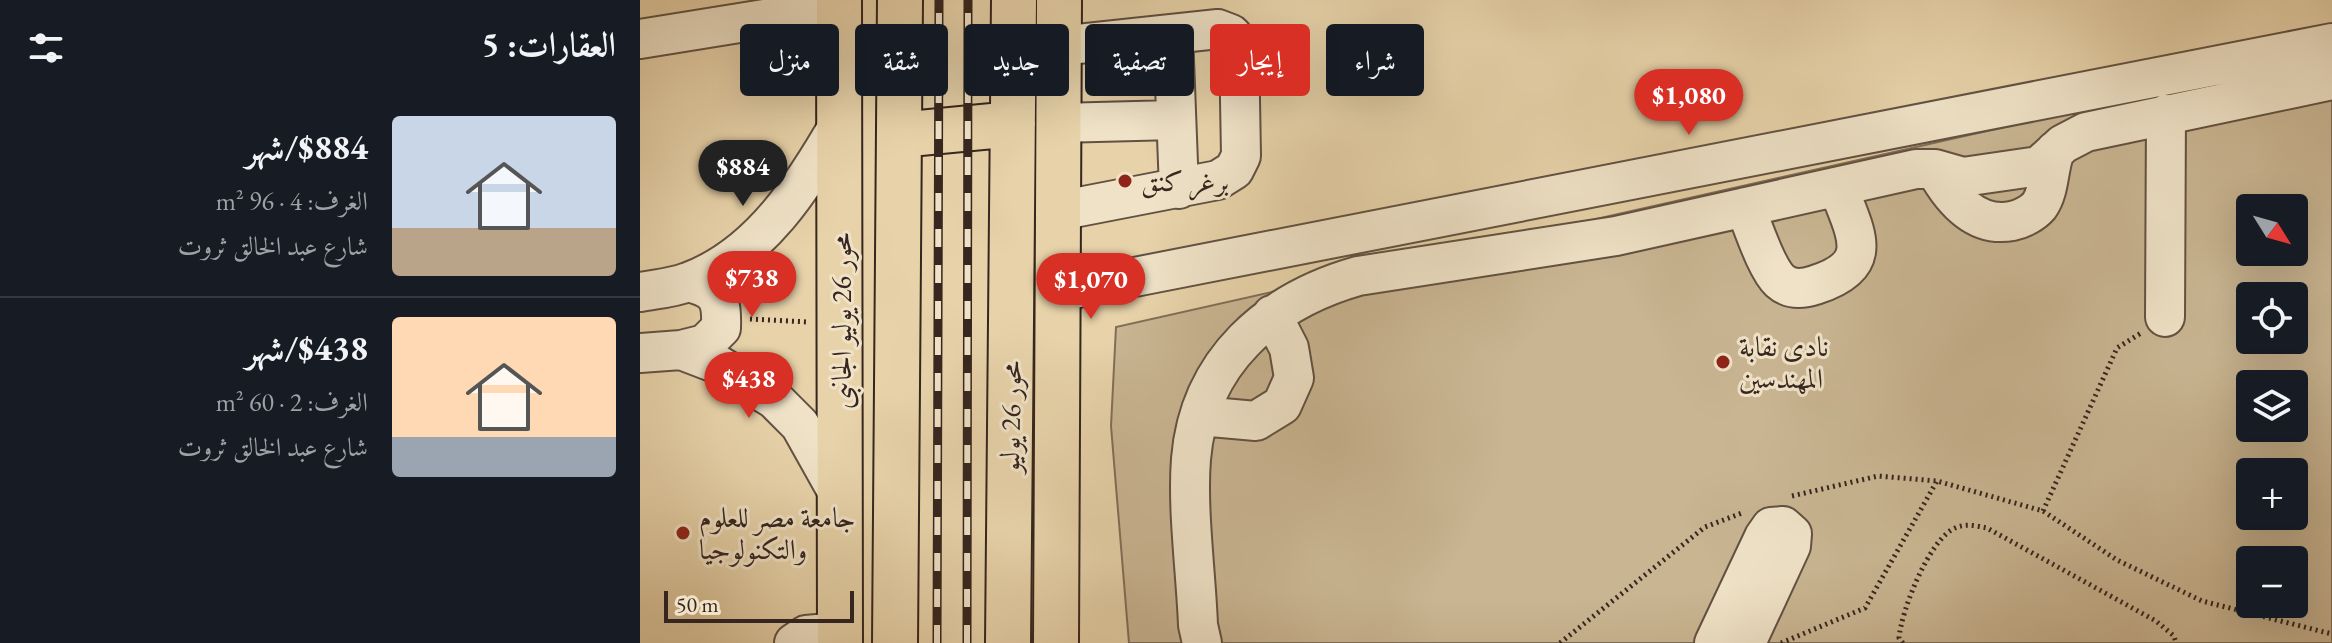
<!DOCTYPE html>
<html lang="ar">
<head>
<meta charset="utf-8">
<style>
	:root { --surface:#171b24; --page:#20242c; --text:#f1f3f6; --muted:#9ea1a6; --line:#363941; --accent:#d93025 }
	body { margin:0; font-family:"EB Garamond",Amiri,serif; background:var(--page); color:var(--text); direction:rtl; height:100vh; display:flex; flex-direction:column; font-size:30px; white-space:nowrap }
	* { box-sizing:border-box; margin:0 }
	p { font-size:26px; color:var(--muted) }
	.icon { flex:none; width:44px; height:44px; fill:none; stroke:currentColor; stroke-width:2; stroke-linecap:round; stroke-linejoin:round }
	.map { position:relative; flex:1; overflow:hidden; direction:ltr }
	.sheet { display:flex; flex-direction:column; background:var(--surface); width:640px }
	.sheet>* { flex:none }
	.guide { position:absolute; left:24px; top:24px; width:760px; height:72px; direction:rtl; display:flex; gap:16px }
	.needle { width:52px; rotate:127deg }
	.controls { position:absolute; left:1596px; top:194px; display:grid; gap:16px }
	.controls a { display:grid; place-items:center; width:72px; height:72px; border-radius:8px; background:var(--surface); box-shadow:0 8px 32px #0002; font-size:40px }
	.scale { position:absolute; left:24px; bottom:20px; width:190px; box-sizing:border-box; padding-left:8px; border:4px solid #36261f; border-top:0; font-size:22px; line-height:28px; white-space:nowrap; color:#36261f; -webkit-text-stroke:6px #efe2c7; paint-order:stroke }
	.price { position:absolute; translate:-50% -68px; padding:0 18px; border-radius:28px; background:var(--accent); color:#fff; font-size:26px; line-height:52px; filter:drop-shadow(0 2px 4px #0008) }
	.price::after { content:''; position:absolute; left:50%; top:48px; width:24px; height:18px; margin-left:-12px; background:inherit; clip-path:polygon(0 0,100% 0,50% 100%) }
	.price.on { background:#222; color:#fff }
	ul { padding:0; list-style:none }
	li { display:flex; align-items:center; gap:24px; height:200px; padding:0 24px }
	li+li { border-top:2px solid var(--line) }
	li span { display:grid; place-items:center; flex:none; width:224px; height:160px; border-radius:8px; color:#555 }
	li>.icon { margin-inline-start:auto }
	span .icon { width:96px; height:96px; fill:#fffc; stroke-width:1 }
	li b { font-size:34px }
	h2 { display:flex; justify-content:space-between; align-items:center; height:96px; padding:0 24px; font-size:34px }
	.pill { padding:0 28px; border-radius:8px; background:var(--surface); box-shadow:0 8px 32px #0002; font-size:28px; line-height:72px }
	.pill.on { background:var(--accent); color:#fff }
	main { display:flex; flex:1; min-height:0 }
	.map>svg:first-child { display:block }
</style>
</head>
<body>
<main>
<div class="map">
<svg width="1692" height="643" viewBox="0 0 1692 643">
	<rect width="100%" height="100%" fill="#e7d2a9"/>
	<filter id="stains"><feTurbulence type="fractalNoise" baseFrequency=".0025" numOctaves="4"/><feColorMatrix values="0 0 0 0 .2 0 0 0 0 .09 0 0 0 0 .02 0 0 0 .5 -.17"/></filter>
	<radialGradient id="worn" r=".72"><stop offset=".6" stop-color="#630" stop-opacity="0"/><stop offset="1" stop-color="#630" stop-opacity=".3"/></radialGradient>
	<path fill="#c9b592" stroke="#806e58" stroke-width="2" fill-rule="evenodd" d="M1692,63V643H489L471,426L476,327L1534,89ZM1610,208H1654V252H1610ZM1610,296H1654V340H1610ZM1610,384H1654V428H1610ZM1610,472H1654V516H1610ZM1610,560H1654V604H1610Z"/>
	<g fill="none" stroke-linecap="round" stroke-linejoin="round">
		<g stroke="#625142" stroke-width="42">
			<path id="minor" d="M533,34L539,189
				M0,39L199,7
				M418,123L535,120
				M1295,169C1311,198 1335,228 1372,221C1382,219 1393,213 1399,206C1410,191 1408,169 1415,151
				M1105,207C1113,226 1126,268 1140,281C1150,290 1163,289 1175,285C1237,265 1216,235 1198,187
				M418,211L578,180L594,170L601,156L599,43L591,34L578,29L419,46
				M0,292C16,289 33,288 48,282C120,256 165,184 201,121
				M418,292L1692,43
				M1525,317L1526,114
				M41,350L65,344L81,328C82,298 78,290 48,282
				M0,353L41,350L75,363L134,399L160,425L202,500
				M560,416L616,421L642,405L654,378L649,348L632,315
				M154,643L166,635L200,632
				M562,643L558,625C556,573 547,509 551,459C559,361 630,301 718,276L976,236L1276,169H1295L1323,177L1399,166L1423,144L1446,132L1692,80
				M1074,643L1124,537L1131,527L1143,526L1152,534L1151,546L1106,643"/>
		</g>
		<g stroke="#36261f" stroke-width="48">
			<path id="major" d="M199,0L200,643
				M416,643L419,0"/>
		</g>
		<g stroke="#36261f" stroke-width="48">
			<path id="highway" d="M259,135L373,124
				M255,643L260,0
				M368,643L374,0"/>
		</g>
		<path stroke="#36261f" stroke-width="5" stroke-dasharray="2 4" stroke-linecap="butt" d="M110,319L168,322
			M1152,496L1238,476L1297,481L1403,511L1477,560L1562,601L1692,634
			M1403,511L1477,348L1501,333
			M920,643L1065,527L1102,513
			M1141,643L1225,608L1297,481
			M1263,643L1259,638C1261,612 1289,539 1315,528C1326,523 1337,526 1347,528L1516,621L1534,636L1536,643"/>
		<use href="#minor" stroke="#efe2c7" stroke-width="38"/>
		<use href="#major" stroke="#e7d2a9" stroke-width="44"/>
		<use href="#highway" stroke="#e7d2a9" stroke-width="44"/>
		<g stroke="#36261f" stroke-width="9">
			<path id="rail" d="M297,643L299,0
				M327,643L328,0"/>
		</g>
		<use href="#rail" stroke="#efe2c7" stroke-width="6" stroke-dasharray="18" stroke-linecap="butt"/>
	</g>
	<g fill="#8f2418" stroke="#efe2c7" stroke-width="3">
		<circle cx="485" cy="181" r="8"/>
		<circle cx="1083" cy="362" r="8"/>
		<circle cx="43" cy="533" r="8"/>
	</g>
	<g text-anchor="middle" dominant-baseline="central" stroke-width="6" stroke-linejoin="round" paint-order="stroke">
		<g font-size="28" fill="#36261f" stroke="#efe2c7" text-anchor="start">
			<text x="501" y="181">برغر كنق</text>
			<text x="1099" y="346">نادى نقابة<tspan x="1099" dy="32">المهندسين</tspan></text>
			<text x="59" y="517">جامعة مصر للعلوم<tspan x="59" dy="32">والتكنولوجيا</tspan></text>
		</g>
		<g font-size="28" fill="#36261f" stroke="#efe2c7">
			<text transform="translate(201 321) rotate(-90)">محور 26 يوليو الجانبى</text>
			<text transform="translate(370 417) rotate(-89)">محور 26 يوليو</text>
		</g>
	</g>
	<rect width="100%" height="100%" filter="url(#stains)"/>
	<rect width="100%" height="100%" fill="url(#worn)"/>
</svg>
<div class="controls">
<a><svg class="needle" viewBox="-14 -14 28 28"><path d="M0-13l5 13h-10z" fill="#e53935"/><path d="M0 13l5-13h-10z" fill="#9ea1a6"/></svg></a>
<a><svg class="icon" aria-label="locate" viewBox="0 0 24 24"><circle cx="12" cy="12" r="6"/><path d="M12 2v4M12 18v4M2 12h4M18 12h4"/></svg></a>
<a><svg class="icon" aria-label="layers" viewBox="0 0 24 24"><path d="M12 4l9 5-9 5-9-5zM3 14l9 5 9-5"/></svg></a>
<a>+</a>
<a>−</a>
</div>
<div class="scale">50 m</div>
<b class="price" style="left:1049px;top:137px">$1,080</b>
<b class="price on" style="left:103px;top:208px">$884</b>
<b class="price" style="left:112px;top:319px">$738</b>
<b class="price" style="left:451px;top:321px">$1,070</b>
<b class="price" style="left:109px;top:420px">$438</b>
<div class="guide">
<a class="pill">شراء</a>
<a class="pill on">إيجار</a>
<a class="pill">تصفية</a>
<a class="pill">جديد</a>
<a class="pill">شقة</a>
<a class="pill">منزل</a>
</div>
</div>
<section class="sheet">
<h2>العقارات: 5<svg class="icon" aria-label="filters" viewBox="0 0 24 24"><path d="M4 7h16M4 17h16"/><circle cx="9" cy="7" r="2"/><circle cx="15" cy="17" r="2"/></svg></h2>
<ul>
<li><span style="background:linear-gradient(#c9d6e8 70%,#b9a48a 0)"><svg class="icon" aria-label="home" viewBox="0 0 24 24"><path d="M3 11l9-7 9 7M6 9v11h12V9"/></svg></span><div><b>$884/شهر</b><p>الغرف: 4 · 96 m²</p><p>شارع عبد الخالق ثروت</p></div></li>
<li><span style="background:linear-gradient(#ffd9b3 75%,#9aa5b1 0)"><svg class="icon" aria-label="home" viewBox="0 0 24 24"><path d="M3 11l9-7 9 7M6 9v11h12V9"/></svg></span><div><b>$438/شهر</b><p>الغرف: 2 · 60 m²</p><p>شارع عبد الخالق ثروت</p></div></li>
</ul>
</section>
</main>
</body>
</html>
